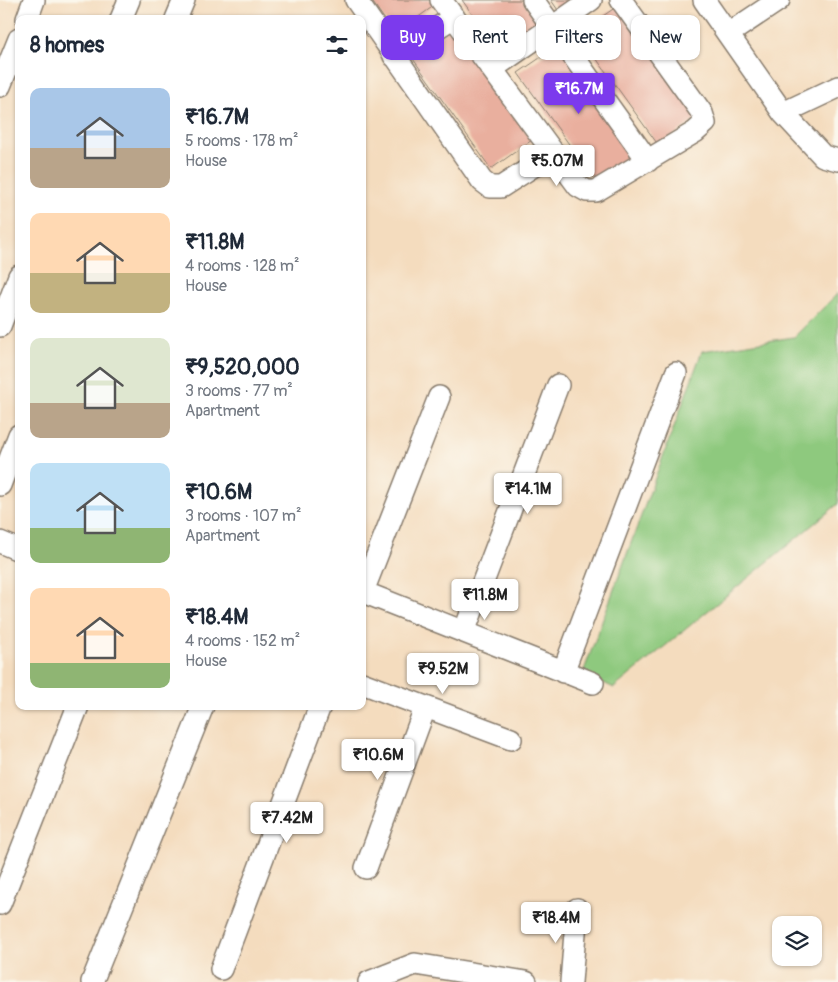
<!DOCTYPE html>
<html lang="en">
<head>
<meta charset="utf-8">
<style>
	:root { --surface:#fff; --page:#f2f2f3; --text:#1f2937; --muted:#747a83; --accent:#7c3aed }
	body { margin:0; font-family:Pangolin,sans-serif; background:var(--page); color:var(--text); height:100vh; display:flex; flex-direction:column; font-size:19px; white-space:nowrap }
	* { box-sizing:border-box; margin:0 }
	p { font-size:16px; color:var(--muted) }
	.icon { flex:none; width:28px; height:28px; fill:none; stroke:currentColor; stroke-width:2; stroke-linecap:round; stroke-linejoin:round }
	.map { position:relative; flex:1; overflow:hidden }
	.drawer { position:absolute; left:15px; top:15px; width:351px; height:695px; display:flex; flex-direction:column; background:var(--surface); border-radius:10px; box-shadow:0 1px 4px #0004 }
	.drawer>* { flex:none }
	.banner { position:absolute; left:381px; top:15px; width:381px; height:45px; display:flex; gap:10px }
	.buttons { position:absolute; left:772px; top:916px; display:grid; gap:10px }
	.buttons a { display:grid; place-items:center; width:50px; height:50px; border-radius:10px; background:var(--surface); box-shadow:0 1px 4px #0004; font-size:25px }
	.price { position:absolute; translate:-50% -42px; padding:0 11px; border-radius:5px; background:#fff; color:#222; font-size:16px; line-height:32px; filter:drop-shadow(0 1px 2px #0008) }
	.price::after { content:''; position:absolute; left:50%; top:30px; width:15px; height:11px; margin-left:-8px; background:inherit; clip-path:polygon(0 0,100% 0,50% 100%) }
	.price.current { background:var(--accent); color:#fff }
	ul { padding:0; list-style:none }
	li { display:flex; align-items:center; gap:15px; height:125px; padding:0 15px }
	li span { display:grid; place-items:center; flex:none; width:140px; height:100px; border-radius:10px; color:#555 }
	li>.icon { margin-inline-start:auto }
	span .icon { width:60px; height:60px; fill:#fffc; stroke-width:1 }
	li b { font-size:21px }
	h2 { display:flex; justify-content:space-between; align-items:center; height:60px; padding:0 15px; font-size:21px }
	.chip { padding:0 18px; border-radius:10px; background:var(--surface); box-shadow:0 1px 4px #0004; font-size:18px; line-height:45px }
	.chip.current { background:var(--accent); color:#fff }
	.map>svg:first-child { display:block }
</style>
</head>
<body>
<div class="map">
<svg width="838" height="982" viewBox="0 0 838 982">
	<rect width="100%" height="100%" fill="#fbf7ec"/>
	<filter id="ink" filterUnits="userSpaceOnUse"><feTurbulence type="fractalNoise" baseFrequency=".02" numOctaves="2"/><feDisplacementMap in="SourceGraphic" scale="10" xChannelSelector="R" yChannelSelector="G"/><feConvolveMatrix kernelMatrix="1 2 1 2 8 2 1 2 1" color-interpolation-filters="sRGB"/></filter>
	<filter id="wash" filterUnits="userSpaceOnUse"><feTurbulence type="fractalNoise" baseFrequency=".0096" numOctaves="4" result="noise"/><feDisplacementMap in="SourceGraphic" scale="20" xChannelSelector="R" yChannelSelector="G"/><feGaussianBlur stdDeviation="1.12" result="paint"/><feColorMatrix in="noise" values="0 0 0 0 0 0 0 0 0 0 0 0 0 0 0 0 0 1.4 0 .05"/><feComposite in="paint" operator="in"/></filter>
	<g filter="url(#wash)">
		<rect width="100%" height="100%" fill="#f4dcbe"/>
		<path fill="#8ec97e" stroke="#55724d" d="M838,293V504L614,688L583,673L702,351L794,337Z"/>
		<g id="blocks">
			<path fill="#e9af9e" d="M371,0H431L435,5L395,34Z
				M462,0H522L540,25L500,53Z
				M551,0H578L560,13Z
				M619,5L699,117L659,146L578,33Z
				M451,28L532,140L491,169L411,56Z
				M559,45L639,157L599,186L518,73Z"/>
		</g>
	</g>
	<g filter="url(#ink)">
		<use href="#blocks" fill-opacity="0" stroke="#887c6d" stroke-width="1"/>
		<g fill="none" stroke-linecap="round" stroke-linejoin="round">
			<g stroke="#887c6d" stroke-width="24">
				<path id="street" d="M356,0L482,181L490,187H501L554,153
					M441,0L578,186L587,191H596L695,132L705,123L702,113L621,0
					M533,0L648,161
					M704,0L783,113L838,87
					M27,19L34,0
					M121,19L129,0
					M176,19L184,0
					M728,34L779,0
					M394,56L454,17
					M492,69L591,0
					M0,86L19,39
					M783,113L823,156L838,160
					M0,326L19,276
					M0,485L19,435
					M0,542L19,550
					M363,592L593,683
					M362,594L439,397
					M464,632L558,385
					M563,672L676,373
					M362,683L511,739
					M366,868L425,708
					M0,904L78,706
					M221,969L320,706
					M92,982L203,706
					M369,982L415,964L526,982
					M571,982L577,909"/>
			</g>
			<use href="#street" stroke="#fff" stroke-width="21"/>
		</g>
	</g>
</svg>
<div class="buttons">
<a><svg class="icon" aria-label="layers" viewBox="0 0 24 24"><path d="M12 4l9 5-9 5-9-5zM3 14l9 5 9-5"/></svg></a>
</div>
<b class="price current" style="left:579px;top:115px">₹16.7M</b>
<b class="price" style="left:557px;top:187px">₹5.07M</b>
<b class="price" style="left:528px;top:515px">₹14.1M</b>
<b class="price" style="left:485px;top:621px">₹11.8M</b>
<b class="price" style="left:443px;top:695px">₹9.52M</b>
<b class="price" style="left:378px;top:781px">₹10.6M</b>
<b class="price" style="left:287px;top:844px">₹7.42M</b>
<b class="price" style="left:556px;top:944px">₹18.4M</b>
<div class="banner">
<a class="chip current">Buy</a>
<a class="chip">Rent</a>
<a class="chip">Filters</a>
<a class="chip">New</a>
</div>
<section class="drawer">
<h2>8 homes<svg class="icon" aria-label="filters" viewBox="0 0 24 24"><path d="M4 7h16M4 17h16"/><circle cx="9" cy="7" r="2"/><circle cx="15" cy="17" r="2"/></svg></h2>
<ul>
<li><span style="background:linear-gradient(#a9c7e8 60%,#b9a48a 0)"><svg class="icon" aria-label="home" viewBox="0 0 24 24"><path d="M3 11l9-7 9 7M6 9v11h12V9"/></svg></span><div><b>₹16.7M</b><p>5 rooms · 178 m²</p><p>House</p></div></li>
<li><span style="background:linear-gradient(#ffd9b3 60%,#c2b280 0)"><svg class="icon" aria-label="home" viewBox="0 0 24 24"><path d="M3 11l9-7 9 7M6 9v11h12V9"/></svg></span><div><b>₹11.8M</b><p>4 rooms · 128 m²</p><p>House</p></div></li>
<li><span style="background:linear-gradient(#dfe7d0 65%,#b9a48a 0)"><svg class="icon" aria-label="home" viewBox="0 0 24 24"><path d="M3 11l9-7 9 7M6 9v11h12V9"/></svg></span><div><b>₹9,520,000</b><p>3 rooms · 77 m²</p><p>Apartment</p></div></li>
<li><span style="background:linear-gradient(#bfe0f5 65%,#8fb573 0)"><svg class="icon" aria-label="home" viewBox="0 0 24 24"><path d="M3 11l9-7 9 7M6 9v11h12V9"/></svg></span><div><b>₹10.6M</b><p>3 rooms · 107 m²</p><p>Apartment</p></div></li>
<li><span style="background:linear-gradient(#ffd9b3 75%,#8fb573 0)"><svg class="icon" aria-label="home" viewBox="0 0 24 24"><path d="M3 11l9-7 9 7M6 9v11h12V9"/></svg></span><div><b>₹18.4M</b><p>4 rooms · 152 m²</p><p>House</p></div></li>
</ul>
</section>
</div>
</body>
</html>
